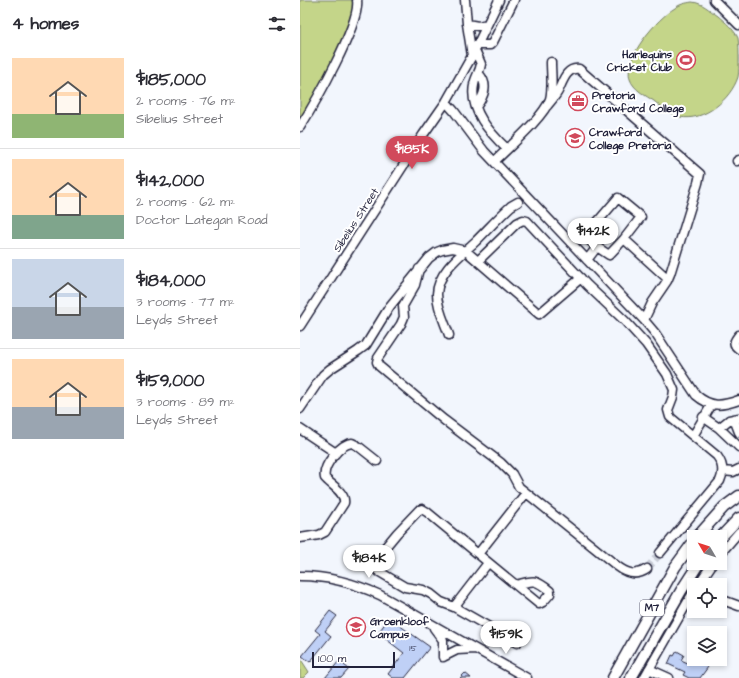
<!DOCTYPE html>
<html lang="en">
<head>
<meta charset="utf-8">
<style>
	:root { --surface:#fff; --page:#f2f2f3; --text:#2b2b33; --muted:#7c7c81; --line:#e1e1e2; --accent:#d1495b }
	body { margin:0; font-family:"Architects Daughter",sans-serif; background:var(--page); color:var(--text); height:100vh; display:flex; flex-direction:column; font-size:15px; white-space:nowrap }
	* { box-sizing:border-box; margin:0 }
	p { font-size:13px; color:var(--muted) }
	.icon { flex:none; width:22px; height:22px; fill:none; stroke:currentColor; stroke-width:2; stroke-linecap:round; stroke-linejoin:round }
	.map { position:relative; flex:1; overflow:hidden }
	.sheet { display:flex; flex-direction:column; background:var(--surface); width:300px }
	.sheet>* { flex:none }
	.needle { width:26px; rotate:309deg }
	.tools { position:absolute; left:387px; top:530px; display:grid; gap:8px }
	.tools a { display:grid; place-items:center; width:40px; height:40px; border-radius:0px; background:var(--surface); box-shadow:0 2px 6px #0003; font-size:20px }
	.scale { position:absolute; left:12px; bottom:10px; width:83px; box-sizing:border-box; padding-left:4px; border:2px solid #22223b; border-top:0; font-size:11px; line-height:14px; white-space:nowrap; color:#22223b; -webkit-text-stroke:3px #fff; paint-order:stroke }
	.price { position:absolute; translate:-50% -34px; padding:0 9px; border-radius:14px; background:#fff; color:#222; font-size:13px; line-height:26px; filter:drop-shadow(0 1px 2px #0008) }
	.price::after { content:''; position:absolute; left:50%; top:24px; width:12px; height:9px; margin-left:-6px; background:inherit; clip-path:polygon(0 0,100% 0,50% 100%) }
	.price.selected { background:var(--accent); color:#fff }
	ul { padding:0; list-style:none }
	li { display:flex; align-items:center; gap:12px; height:100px; padding:0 12px }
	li+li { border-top:1px solid var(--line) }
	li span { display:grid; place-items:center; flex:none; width:112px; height:80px; border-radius:0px; color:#555 }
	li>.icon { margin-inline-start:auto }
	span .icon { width:48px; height:48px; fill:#fffc; stroke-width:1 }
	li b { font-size:17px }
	h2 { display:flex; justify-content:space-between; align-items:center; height:48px; padding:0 12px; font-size:17px }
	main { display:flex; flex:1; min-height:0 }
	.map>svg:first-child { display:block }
</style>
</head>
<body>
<main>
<section class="sheet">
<h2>4 homes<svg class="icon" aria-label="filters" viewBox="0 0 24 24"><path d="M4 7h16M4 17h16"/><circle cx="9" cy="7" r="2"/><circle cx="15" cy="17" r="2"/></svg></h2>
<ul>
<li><span style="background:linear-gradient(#ffd9b3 70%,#8fb573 0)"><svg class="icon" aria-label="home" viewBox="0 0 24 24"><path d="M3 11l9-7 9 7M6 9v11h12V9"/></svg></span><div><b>$185,000</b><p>2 rooms · 76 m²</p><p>Sibelius Street</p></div></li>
<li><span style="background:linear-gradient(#ffd9b3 70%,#7fa58c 0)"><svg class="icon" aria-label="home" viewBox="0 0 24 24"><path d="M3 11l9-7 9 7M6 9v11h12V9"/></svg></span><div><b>$142,000</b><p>2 rooms · 62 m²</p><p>Doctor Lategan Road</p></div></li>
<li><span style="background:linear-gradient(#c9d6e8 60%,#9aa5b1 0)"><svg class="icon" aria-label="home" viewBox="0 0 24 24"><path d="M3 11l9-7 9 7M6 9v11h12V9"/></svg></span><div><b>$184,000</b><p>3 rooms · 77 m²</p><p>Leyds Street</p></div></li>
<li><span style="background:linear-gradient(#ffd9b3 60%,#9aa5b1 0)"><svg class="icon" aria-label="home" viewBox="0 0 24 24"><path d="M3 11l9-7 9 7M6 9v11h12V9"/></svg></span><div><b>$159,000</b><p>3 rooms · 89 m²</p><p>Leyds Street</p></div></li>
</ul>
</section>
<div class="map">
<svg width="439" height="678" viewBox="0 0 439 678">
	<rect width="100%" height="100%" fill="#f2f6fd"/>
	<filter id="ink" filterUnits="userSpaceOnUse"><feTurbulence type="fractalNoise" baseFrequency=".025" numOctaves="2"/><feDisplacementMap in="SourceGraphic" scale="8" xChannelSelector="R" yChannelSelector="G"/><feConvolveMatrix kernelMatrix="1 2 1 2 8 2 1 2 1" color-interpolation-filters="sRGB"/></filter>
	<g filter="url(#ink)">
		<path fill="#c4d589" stroke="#737c62" d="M0,0H54L55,15L21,92L0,125Z
			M392,2C403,3 409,10 418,16C425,22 434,29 438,38C439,44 439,53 439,59C439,65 439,72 438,77C431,99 404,122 380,117C370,114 362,108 354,101C346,96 333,89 330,79C323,57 358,18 375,8C380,4 386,3 392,2Z
			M0,658L9,672L3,678H0Z"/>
		<path fill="#bfd0f6" stroke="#22223b" d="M30,611L37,616L25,631L31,636L10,662L2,656L20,634L15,630Z
			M89,618L130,647L105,678H93L88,674L104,653L78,633Z
			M377,651L384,655L381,660L390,664L393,659H399L408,667L400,678H389L383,675L385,672L368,664L372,655L374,656Z
			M39,661L49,669L41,678H25Z
			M165,673L171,678H160Z"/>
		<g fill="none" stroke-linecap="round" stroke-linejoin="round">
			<path stroke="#c8ccd6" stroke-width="8" stroke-dasharray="8 4" stroke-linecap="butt" d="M347,569L360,553"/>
			<g stroke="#22223b" stroke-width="11">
				<path id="minor" d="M165,0L167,24L172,56
					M414,0L439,25
					M167,24L178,26L187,24
					M177,45H190L193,42L214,0
					M175,50L181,64C180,72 175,77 174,85C169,110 190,133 207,149
					M146,102L154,111L184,151L344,320L355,333L396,395C411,408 422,406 439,400
					M247,106C250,102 254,98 257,93C262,85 265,67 279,69L400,174L398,183L370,274L367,281L352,303L344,320
					M176,107C184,96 189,85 179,74
					M0,127C14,105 61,23 57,0
					M195,161C209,147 244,117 250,99C253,88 251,73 251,62
					M437,161L439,160
					M297,247L309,255L324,239
					M287,260L297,247L287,238V234L318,198L341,217L324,239L368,279
					M178,261L217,223L223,220L227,221L287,285L325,321L346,344L367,374L374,390L373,397L368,410L370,417L417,456C423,464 424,472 420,481L360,553
					M119,269L115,285L103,306L104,317L101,324L78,358L77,362L79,366L144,420L201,463L212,474L219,487L317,566C326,573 336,577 347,569
					M0,326L123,135L146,102L172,56L199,0
					M149,335C145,323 137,308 137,294C138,271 161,255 176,241C188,229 199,217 211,206L218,202
					M439,335C434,341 432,344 439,349
					M0,409L23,375L30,369L58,351L66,345L90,306L129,258L137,252L142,250L153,248L166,251L239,314L281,278
					M403,417L419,428L439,447
					M434,419L439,432
					M419,428L429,420L439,418
					M0,429L36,453
					M393,436L412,404
					M423,471L433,472L439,469
					M0,538L19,535L25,532L44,503C46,493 31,485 25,478C22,466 40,444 52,443L58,446L77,461
					M178,554L127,512L122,509L119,510L97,533L73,562L72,565L78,571L105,587L123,590L131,594L141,602L154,607L217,643
					M420,554L439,532
					M0,576C29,576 54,583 80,595L227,678
					M216,585C234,580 235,579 250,591V594L243,602L239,604L178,554L226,493
					M398,585L413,563
					M420,599L439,606
					M154,607L188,563
					M134,628L143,640V657
					M143,657L157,650L175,649
					M349,669L369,678
					M344,678L394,591"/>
			</g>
			<g stroke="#22223b" stroke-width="13">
				<path id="major" d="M397,537L424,507L439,496
					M420,538L439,518
					M313,678L375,567L394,541
					M331,678L381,591L399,563"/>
			</g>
			<use href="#minor" stroke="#fff" stroke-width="8"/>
			<use href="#major" stroke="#fff" stroke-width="10"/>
		</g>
	</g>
	<defs>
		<g id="stadium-ring" transform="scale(1)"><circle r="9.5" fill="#fff" stroke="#d1495b" stroke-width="1.5"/><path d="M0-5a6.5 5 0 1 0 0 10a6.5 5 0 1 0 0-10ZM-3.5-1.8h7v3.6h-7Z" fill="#d1495b"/></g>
		<g id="office-ring" transform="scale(1)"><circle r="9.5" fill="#fff" stroke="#d1495b" stroke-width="1.5"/><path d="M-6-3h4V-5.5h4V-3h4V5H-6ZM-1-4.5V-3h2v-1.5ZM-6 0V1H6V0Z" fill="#d1495b"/></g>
		<g id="school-ring" transform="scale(1)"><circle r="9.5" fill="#fff" stroke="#d1495b" stroke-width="1.5"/><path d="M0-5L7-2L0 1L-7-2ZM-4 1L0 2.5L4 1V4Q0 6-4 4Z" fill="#d1495b"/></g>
		<g id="university-ring" transform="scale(1)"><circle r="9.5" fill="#fff" stroke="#d1495b" stroke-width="1.5"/><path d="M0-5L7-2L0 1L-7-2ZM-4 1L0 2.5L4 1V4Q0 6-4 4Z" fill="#d1495b"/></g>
	</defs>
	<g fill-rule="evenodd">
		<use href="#stadium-ring" x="386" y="60"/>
		<use href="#office-ring" x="278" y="101"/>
		<use href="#school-ring" x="275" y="138"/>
		<use href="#university-ring" x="56" y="627"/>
	</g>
	<g text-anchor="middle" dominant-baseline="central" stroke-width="4" stroke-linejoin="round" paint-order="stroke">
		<g font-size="9" fill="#494e6a">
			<text x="113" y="648">15</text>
		</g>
		<rect fill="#fff" stroke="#646476" stroke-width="1" x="340" y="600" width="24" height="16" rx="3"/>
		<g font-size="10" font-weight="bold" fill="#22223b">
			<text x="352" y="608">M7</text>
		</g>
		<g font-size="11" font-weight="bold" fill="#22223b" stroke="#fff" text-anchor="start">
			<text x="372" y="54" text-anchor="end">Harlequins<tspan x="372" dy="13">Cricket Club</tspan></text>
			<text x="292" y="95">Pretoria<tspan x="292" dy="13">Crawford College</tspan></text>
			<text x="289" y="132">Crawford<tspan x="289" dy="13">College Pretoria</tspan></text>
			<text x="70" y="621">Groenkloof<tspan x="70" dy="13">Campus</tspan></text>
		</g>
		<g font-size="11" fill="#22223b" stroke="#fff">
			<text transform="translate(56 220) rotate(-57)">Sibelius Street</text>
		</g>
	</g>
</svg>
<div class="tools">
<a><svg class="needle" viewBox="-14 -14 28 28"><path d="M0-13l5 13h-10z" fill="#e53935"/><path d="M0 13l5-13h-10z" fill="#7c7c81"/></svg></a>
<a><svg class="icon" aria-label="locate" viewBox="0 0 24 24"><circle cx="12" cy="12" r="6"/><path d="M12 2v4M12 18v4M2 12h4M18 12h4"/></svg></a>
<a><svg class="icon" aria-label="layers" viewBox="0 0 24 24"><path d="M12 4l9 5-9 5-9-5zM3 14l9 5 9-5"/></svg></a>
</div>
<div class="scale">100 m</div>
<b class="price selected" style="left:112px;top:170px">$185K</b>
<b class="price" style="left:293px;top:252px">$142K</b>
<b class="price" style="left:69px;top:579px">$184K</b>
<b class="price" style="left:206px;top:655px">$159K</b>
</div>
</main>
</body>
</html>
